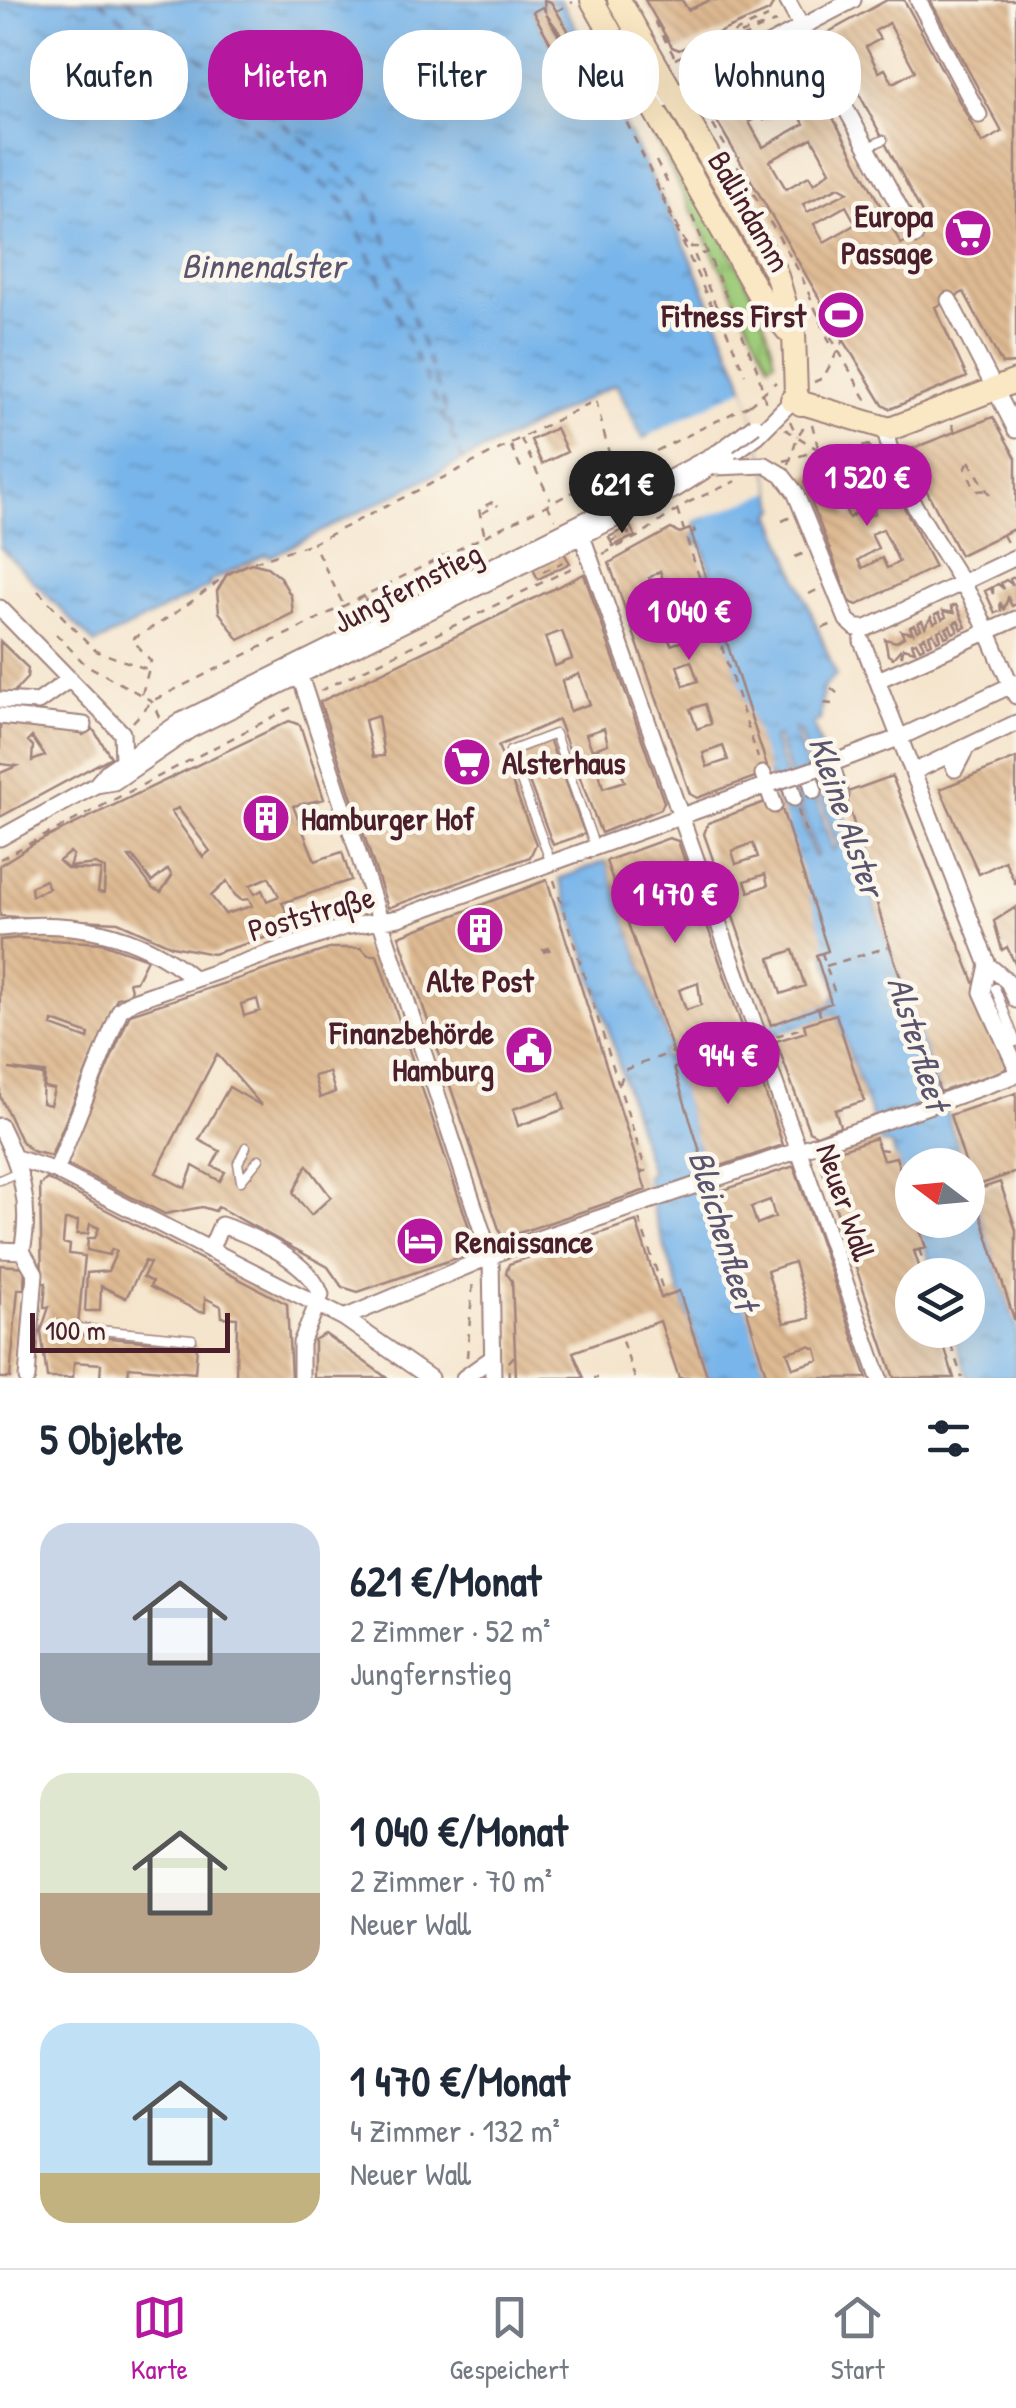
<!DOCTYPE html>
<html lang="de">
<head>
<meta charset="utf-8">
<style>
	:root { --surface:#fff; --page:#f6f6f7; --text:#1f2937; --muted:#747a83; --line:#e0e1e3; --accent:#b5179e }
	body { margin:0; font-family:"Patrick Hand",sans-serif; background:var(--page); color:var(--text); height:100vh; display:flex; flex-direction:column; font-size:38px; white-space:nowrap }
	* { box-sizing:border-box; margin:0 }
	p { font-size:32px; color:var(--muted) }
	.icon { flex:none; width:55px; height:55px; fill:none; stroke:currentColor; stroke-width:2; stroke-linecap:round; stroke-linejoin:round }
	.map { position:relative; height:1378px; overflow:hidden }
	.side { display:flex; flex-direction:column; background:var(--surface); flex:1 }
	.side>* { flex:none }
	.guide { position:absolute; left:30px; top:30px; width:958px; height:90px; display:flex; gap:20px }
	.needle { width:65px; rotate:286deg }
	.fabs { position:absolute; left:895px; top:1148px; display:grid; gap:20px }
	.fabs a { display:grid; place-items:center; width:90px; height:90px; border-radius:50%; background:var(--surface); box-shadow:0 10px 40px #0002; font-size:50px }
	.scale { position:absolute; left:30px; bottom:25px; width:200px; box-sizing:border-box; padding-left:10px; border:5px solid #4a1f2b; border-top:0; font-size:28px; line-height:35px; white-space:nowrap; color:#4a1f2b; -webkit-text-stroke:8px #fbf7ec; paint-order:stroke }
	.price { position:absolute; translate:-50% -85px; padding:0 22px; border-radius:35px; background:var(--accent); color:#fff; font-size:32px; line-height:65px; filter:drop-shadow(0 2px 5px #0008) }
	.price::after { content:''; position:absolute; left:50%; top:60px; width:30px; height:22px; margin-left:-15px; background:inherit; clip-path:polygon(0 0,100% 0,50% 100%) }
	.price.selected { background:#222; color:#fff }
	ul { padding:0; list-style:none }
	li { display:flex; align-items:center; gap:30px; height:250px; padding:0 40px }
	li span { display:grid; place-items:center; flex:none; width:280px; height:200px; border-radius:30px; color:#555 }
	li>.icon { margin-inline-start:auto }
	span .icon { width:120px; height:120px; fill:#fffc; stroke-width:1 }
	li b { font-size:42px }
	h2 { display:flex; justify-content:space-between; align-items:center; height:120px; padding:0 40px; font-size:42px }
	.chip { padding:0 35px; border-radius:40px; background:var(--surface); box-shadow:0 10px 40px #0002; font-size:35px; line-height:90px }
	.chip.selected { background:var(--accent); color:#fff }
	.tab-bar { display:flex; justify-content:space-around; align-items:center; height:140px; border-top:2px solid var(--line); background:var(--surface); font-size:28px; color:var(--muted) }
	.tab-bar a { display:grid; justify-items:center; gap:5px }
	.tab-bar .selected { color:var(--accent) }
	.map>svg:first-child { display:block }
</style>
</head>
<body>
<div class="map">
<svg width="1016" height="1378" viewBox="0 0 1016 1378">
	<defs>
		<pattern id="grass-tufts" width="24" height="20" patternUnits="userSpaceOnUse" patternTransform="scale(2.5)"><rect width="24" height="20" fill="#9fcc7a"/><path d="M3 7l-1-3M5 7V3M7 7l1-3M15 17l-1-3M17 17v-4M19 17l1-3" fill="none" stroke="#8aaf6a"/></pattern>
		<pattern id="water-ripples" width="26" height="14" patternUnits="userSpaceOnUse" patternTransform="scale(2.5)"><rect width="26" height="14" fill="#78b5ea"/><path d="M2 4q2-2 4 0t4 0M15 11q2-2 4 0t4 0" fill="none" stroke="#6493be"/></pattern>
		<pattern id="building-back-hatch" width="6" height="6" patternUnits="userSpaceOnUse" patternTransform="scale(2.5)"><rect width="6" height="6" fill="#deba92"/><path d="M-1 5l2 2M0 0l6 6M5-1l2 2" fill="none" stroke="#c09f7e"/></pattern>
	</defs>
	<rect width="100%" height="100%" fill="#fbf7ec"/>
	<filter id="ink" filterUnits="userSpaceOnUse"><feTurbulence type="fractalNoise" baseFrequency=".01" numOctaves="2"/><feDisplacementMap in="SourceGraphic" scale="20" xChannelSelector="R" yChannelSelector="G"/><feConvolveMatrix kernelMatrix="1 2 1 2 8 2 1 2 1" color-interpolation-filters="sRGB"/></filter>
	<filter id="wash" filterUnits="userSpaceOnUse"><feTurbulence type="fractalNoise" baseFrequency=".0048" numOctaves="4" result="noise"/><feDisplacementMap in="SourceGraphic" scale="40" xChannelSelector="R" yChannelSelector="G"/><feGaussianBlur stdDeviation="2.25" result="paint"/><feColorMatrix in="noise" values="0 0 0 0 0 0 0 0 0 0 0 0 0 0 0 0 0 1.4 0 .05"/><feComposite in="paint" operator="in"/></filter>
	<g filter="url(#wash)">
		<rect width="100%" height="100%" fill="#f5e5cd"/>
		<path fill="url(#grass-tufts)" stroke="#747652" stroke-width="2.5" d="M660,132C698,200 760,285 775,360L769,364L654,136Z"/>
		<path fill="url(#water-ripples)" stroke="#616a8a" stroke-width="2.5" fill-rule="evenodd" d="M0,0H544V8L567,38L568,30L546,0H560L624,110L619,114L690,256L741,376L777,509L772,514L836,675L823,688L820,720L813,724L964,1165H912V1209L892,1146L881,1143L836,1014L675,1068L769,1378H708L654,1214L646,1175L651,1173L584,947L559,879L606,861L671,1049L662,1052L664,1058L831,1003L837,991L704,573L710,570L701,542L695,544L692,537L697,531L695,519L650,435L643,438L616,384L270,557L267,554L209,582L210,586L95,644L0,547ZM542,7L573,60V61L564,65L533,13ZM794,729L799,731L837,846L833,851ZM777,736L817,856L814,857L773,739Z
			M968,1176L1016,1326V1378H968L952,1330H968V1275H934L916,1220H968Z"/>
		<path fill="#f5e5cd" d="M745,387L772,492L694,521L648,436Z"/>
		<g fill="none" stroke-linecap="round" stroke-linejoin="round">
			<path stroke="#5a546e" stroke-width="2.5" stroke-dasharray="12 10" stroke-linecap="butt" d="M99,0L345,202L463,460
				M127,0L369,192L457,442"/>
		</g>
		<g id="blocks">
			<path fill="url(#building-back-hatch)" fill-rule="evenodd" d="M544,0L551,2L568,30L567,38L563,37L546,14L577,67L573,49L583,57L597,83L596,90L588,86L590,89L580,95L533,12L542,7L545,11Z
				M645,0H682L688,10L710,0H770L773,4L769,11L679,50L672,47Z
				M887,0H904L982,143L1002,132L930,0H1016V363L1002,364L964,292L935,307L967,377L890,409L883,405L840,334L715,118L796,64H804L901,244L930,228L827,33ZM889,23L915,71L893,83L885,69L879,72L866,47L880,39L875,31ZM794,104L804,124L763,147L749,122L761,115L764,120ZM812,138L830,171L814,184L809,176L786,189L770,161ZM839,187L848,192L807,212L803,204ZM846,206L856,224L824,242L814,224Z
				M993,417L1016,458V528L960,555L906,451Z
				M556,428L567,452L542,464L531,440Z
				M878,457L935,567L857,605L850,602L804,483L807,476L830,468ZM862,487L875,513L865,518L862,509L849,518L840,496ZM883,529L899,562L887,568L882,558L862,568L858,560L878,548L871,534Z
				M630,526L635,536L613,546L609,537Z
				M671,529L680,533L690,529L769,772L697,798L690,794L609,563ZM660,571L669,595L657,599L649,578ZM675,617L683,641L671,645L662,621ZM691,661L698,681L684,686L677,666ZM705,704L711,724L697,729L690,709ZM723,746L728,760L707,767L703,753Z
				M564,553L570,563L538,579L533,569Z
				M251,563L267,567L280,577L291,596L293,613L239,640L219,612L217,591L227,574Z
				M584,574L664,802L661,809L601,833L558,720L498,746L536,844L530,857L388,908L320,702ZM562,631L572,659L555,666L545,637ZM579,674L590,704L570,711L562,681ZM378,716L384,756L373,757L365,720ZM604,728L608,744L592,750L586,734ZM615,761L625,781L603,788L598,768Z
				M1016,576V604L1012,606L1008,598L1004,609L1000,602L1001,611L995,613L985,591L991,588L993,594V587L998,584L1004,589L1001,583L1006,580L1013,585L1010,579Z
				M956,605L966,627L962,629L958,621L954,623L958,631L953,633L950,626L946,628L950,635L945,637L942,629L938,631L941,639L937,641L933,633L929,635L932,643L928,645L925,637L920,639L924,647L920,649L916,642L912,643L915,651L903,648L902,656L900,650L893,658L888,655L885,639L896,642L904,637L901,631L913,633L910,627L914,625L917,631L921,629L918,623L922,621L925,627L931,617L934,623L938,621L935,615L939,613L942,619L946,617L943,611L954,613L951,607Z
				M0,641L28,668L27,678L11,695L0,694Z
				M289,721L300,725L324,799L293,806L315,861L342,852L351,880L282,903L296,928L213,954L172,946L118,922L0,916V865L35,843ZM178,808L210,851L203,857L171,812ZM70,852L73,855L69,867L96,864L105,869L104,893L98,892L101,870L68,869L59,861ZM129,857H133L152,882L168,869L172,876L161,892L153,889ZM269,877L279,896L267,901L262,890L255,894L250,885ZM45,880L49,888L32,896L31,887ZM227,881L235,895L241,900L249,899L252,906L225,914L211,896Z
				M0,722L81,730L83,735L93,729L111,757L0,817V773L17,766L0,764ZM32,737L45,756L32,761L33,746L28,741Z
				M549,739L585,834L553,845L518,752Z
				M1016,758V885L1005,861L979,874L940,789Z
				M892,776L1007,1065L1005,1070L940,1092L887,938L845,793Z
				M762,803H780L828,951L816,955L831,1003L771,1025L704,834L708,823ZM753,843L758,857L736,864L732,851ZM765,874L768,885L749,892L745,881ZM793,950L805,986L781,994L770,958Z
				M669,838L678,841L744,1032L675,1057L606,861ZM658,872L667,896L650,902L641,878ZM698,983L701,1005L686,1010L679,990Z
				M547,880L646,1190L507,1237L501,1235L399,936ZM560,1093L565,1109L518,1126L513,1109Z
				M1016,907V966L1007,947L1002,950L994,921Z
				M19,938L102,943L147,959L136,981L129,982L132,994L117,998L51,1156L32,1151L21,1141L0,1096V940ZM53,1021L89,1034L88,1039L52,1026ZM9,1069L45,1073L44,1087L54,1089L50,1105L42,1103L43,1075Z
				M332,948H361L368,955H377L477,1251L358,1292L342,1287L328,1267L218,1207L215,1211L202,1207L165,1214L66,1164L130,1014ZM257,999L260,1011L244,1016L241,1004ZM217,1054L262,1106L229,1087L199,1140L220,1151L212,1166L225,1172L220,1181L193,1166L185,1188L156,1173ZM329,1072L335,1092L320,1098L314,1076ZM307,1165L331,1197L311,1215L293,1193Z
				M836,1014L864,1101L835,1110L840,1126L817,1135L809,1131L776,1041L806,1032L804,1024Z
				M748,1042L783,1145L706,1171L674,1068Z
				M1016,1093V1172L973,1187L950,1115Z
				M875,1138L883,1160L896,1157L926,1248L914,1251L922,1275H912V1330H939L954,1378H894L818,1157Z
				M794,1166L857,1348L867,1378H767L712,1194ZM770,1200L775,1217L757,1224L751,1207ZM794,1262L810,1318L784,1323L767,1271ZM809,1346L816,1349L819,1360L793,1368L787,1352Z
				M47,1179L287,1304L291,1378H236L237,1318L222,1317L221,1306L205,1298V1312H200L150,1287L152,1282L143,1277L150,1263L145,1261L126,1298L101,1286L100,1311H85L87,1273L108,1271L117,1251L112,1249L109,1255L87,1250L88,1238H95L99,1228L90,1224L88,1234H77L78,1221L65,1220L63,1243L70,1245L69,1254L85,1256L77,1335L197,1346L195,1373L129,1367L128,1378H100L101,1364L74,1362L73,1378H47L41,1331L49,1307H44L46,1283H42L40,1185Z
				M1000,1182L1016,1230L1015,1322L973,1191Z
				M636,1221L661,1298L679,1291L708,1378H679L660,1321L573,1352L584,1378H516L512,1281L506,1273L509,1264Z
				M0,1265L25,1267L24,1289H18L10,1378H0Z
				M325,1334L365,1362L387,1378H314V1340Z"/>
		</g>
	</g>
	<g filter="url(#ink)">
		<use href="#blocks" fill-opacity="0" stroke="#a0827c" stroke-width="2.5"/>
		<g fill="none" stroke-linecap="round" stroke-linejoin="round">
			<g stroke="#a0827c" stroke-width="11">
				<path id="lane" d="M868,147L883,140
					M551,863L510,751L555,734L595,847
					M995,988L1016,1042
					M246,1147L238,1163L241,1181L259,1159
					M0,1180L20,1171
					M78,1328L192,1339"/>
			</g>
			<g stroke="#a0827c" stroke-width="19">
				<path id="street" d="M787,0L915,236
					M918,0L979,115
					M652,106L853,0
					M949,300L1016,430
					M885,429C896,490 940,544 970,596C988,628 1000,663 1016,696
					M729,456L757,436L790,403
					M765,465L782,475L795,492L847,620L856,628H867L1016,557
					M582,536L879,1378
					M0,608L122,733L123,761
					M862,641L988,965L1008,982L1016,1000
					M304,660L300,676L491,1258L493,1378
					M878,680L1016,619
					M0,700L38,702L70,679
					M0,716L84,725
					M831,763L841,795
					M830,764L901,737L1016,683
					M953,765L966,748L955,769
					M808,771L814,791
					M915,771L1016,723
					M763,774L774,805
					M788,778L794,798
					M96,785L108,771L181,721L670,478
					M0,838L96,785L114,782L190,730L676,489
					M0,928C69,919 138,932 192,977
					M988,965L982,992L1016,1067
					M951,1098L1016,1075
					M0,1126C21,1168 32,1204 22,1251
					M16,1158L56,1171L344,1318L430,1378
					M56,1171L120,1010L133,1001L344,927L399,918L773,783
					M0,1250L22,1251
					M210,1250L221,1225C252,1235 310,1262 321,1295L301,1343V1378
					M22,1251L35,1273L27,1378
					M344,1318L505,1250L882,1122
					M464,1378L492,1358"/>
			</g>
			<g stroke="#a0827c" stroke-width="26">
				<path id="secondary" d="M592,0L759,295L788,331
					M619,0L776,273L794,334L796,394L801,404
					M792,400L890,429L1016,381"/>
			</g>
			<path stroke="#a0827c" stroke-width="2.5" stroke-dasharray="8 8" stroke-linecap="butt" d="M557,11L573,2
				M655,21L675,58
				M740,34L776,22
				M741,38L762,28
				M585,59L601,51
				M675,59L768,17
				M714,99L801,54
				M716,103L735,89
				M635,112L625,119L688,248
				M707,114L735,97L744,84
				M713,125L800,273L830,343
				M656,161L667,182L662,190
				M656,184L722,329
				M692,216L757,369L767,408
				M709,252L703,254L700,247H691L745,374
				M815,309L867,401
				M814,382L823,378L844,340
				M749,405L776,382
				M790,421L797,436
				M812,424L821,459L842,455
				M952,424L955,432
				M785,429L819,450
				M521,439L550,499
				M511,443L596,400L613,470
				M849,454L876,446
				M784,461L819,450L874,445
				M969,461L994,502
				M968,463L965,468L976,491L986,490
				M789,464L797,437L807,422
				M547,504L555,519
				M677,509L758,758
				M482,513L498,505
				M782,521L791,517
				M484,533L479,509L498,499
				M691,534L695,531L691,525
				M1003,535L1009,546
				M610,542L628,532L631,539
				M603,554L639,536L687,503
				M795,557L805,553
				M543,572L563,562
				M38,591L96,651L147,669
				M809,594L819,589
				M363,595L370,609
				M342,602L313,543L510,444L521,468
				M823,628L833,624
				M56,634L85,664L152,701L160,719
				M831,688L843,698
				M320,691L578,565
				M142,694L151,661L132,639C163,622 190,604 217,582C242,561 282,554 312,543
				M824,703L840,705
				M133,722L152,701L656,451
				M798,810L806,833
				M846,810L856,844
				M0,859L296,705
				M554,880L646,1171L641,1172
				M542,950L554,946
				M543,952L555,948
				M822,953L834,991L830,999
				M818,1008L821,1018
				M776,1036L805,1027
				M620,1084L624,1070L673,1052
				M879,1149L886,1150L889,1158
				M639,1219L665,1296
				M919,1249L928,1275
				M946,1330L962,1378
				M622,1341L635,1378
				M467,1357L473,1280
				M509,1378L508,1363L515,1355
				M594,1378H598"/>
			<use href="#lane" stroke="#fff" stroke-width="8"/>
			<use href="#street" stroke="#fff" stroke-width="15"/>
			<use href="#secondary" stroke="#fae7c3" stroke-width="22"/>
			<g stroke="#a0827c" stroke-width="19" stroke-linecap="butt">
				<path id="street-bridge" d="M716,467L765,465
					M670,478L720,451L755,425
					M676,489L728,456
					M773,783L830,764
					M882,1122L951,1098"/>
			</g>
			<path stroke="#a0827c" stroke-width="2.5" stroke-dasharray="8 8" stroke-linecap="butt" d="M656,451L749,405
				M687,503L736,481
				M826,966L888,947"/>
			<use href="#street-bridge" stroke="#fff" stroke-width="15"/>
		</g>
	</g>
	<defs>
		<g id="supermarket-disc" transform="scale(2.5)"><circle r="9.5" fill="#b5179e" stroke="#fbf7ec"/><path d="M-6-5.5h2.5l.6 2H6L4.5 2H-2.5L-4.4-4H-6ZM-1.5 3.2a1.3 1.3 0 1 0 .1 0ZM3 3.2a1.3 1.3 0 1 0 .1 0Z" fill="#fff"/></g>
		<g id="stadium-disc" transform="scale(2.5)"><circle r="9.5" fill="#b5179e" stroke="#fbf7ec"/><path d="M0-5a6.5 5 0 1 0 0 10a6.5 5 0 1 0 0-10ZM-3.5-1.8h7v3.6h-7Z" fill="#fff"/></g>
		<g id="building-disc" transform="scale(2.5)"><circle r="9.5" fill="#b5179e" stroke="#fbf7ec"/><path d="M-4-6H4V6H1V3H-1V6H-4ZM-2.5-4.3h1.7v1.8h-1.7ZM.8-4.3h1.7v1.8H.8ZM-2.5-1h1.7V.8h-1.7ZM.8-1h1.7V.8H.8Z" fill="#fff"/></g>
		<g id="civic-disc" transform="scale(2.5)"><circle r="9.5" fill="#b5179e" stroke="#fbf7ec"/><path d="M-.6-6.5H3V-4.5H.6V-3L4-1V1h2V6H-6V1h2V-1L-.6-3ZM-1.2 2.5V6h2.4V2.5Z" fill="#fff"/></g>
		<g id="hotel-disc" transform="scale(2.5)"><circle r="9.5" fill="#b5179e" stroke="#fbf7ec"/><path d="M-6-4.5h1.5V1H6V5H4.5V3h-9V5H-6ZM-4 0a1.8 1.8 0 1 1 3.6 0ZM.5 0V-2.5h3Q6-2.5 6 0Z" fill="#fff"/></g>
	</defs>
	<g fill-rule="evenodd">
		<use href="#supermarket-disc" x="968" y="233"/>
		<use href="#stadium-disc" x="841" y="315"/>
		<use href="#supermarket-disc" x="467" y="762"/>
		<use href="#building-disc" x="266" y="818"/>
		<use href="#building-disc" x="480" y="930"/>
		<use href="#civic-disc" x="529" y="1050"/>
		<use href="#hotel-disc" x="420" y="1241"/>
	</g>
	<g text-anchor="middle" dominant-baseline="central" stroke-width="9" stroke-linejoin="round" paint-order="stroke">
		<g font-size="32" fill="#4a1f2b" stroke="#fbf7ec">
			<text transform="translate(750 211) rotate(60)">Ballindamm</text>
			<text transform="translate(407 587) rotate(-27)">Jungfernstieg</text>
			<text transform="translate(311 913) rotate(-16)">Poststraße</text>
			<text transform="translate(846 1202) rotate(71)">Neuer Wall</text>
		</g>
		<g font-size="32" font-weight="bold" fill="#4a1f2b" stroke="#fbf7ec" text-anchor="end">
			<text x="933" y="215">Europa<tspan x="933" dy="37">Passage</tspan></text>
			<text x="806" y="315">Fitness First</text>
			<text x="502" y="762" text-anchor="start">Alsterhaus</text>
			<text x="301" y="818" text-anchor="start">Hamburger Hof</text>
			<text x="480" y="980" text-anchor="middle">Alte Post</text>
			<text x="494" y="1032">Finanzbehörde<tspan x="494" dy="37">Hamburg</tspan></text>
			<text x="455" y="1241" text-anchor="start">Renaissance</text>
		</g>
		<g font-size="35" font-style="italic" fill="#5a546e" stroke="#fbf7ec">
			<text x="263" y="265">Binnenalster</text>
			<text transform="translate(847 816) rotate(71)">Kleine Alster</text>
			<text transform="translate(919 1043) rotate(73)">Alsterfleet</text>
			<text transform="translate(724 1230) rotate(73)">Bleichenfleet</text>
		</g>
	</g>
</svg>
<div class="fabs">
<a><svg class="needle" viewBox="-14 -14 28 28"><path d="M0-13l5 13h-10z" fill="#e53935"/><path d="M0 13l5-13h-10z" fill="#747a83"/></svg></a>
<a><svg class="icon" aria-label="layers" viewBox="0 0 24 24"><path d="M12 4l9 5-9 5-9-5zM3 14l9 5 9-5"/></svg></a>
</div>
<div class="scale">100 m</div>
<b class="price" style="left:867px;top:529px">1 520 €</b>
<b class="price selected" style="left:622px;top:536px">621 €</b>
<b class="price" style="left:689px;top:663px">1 040 €</b>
<b class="price" style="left:675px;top:946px">1 470 €</b>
<b class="price" style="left:728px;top:1107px">944 €</b>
<div class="guide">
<a class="chip">Kaufen</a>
<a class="chip selected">Mieten</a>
<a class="chip">Filter</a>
<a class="chip">Neu</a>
<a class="chip">Wohnung</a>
</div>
</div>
<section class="side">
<h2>5 Objekte<svg class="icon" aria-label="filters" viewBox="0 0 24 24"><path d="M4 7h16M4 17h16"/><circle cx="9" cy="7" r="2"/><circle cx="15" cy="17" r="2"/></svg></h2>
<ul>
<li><span style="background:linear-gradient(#c9d6e8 65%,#9aa5b1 0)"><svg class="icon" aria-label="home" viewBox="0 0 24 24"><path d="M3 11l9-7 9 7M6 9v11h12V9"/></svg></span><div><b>621 €/Monat</b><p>2 Zimmer · 52 m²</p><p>Jungfernstieg</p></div></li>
<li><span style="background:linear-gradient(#dfe7d0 60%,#b9a48a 0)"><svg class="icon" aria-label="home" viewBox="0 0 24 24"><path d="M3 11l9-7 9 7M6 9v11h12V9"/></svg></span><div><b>1 040 €/Monat</b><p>2 Zimmer · 70 m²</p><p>Neuer Wall</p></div></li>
<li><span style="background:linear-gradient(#bfe0f5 75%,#c2b280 0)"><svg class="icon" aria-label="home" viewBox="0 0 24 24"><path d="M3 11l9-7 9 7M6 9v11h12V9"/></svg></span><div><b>1 470 €/Monat</b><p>4 Zimmer · 132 m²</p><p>Neuer Wall</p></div></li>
</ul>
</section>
<nav class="tab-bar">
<a class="selected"><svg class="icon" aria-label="map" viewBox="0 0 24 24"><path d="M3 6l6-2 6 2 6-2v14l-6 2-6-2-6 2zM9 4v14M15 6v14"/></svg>Karte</a>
<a><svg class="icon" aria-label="saved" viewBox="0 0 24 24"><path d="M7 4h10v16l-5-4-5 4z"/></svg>Gespeichert</a>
<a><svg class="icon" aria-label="home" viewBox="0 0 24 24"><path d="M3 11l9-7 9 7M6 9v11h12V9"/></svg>Start</a>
</nav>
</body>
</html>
